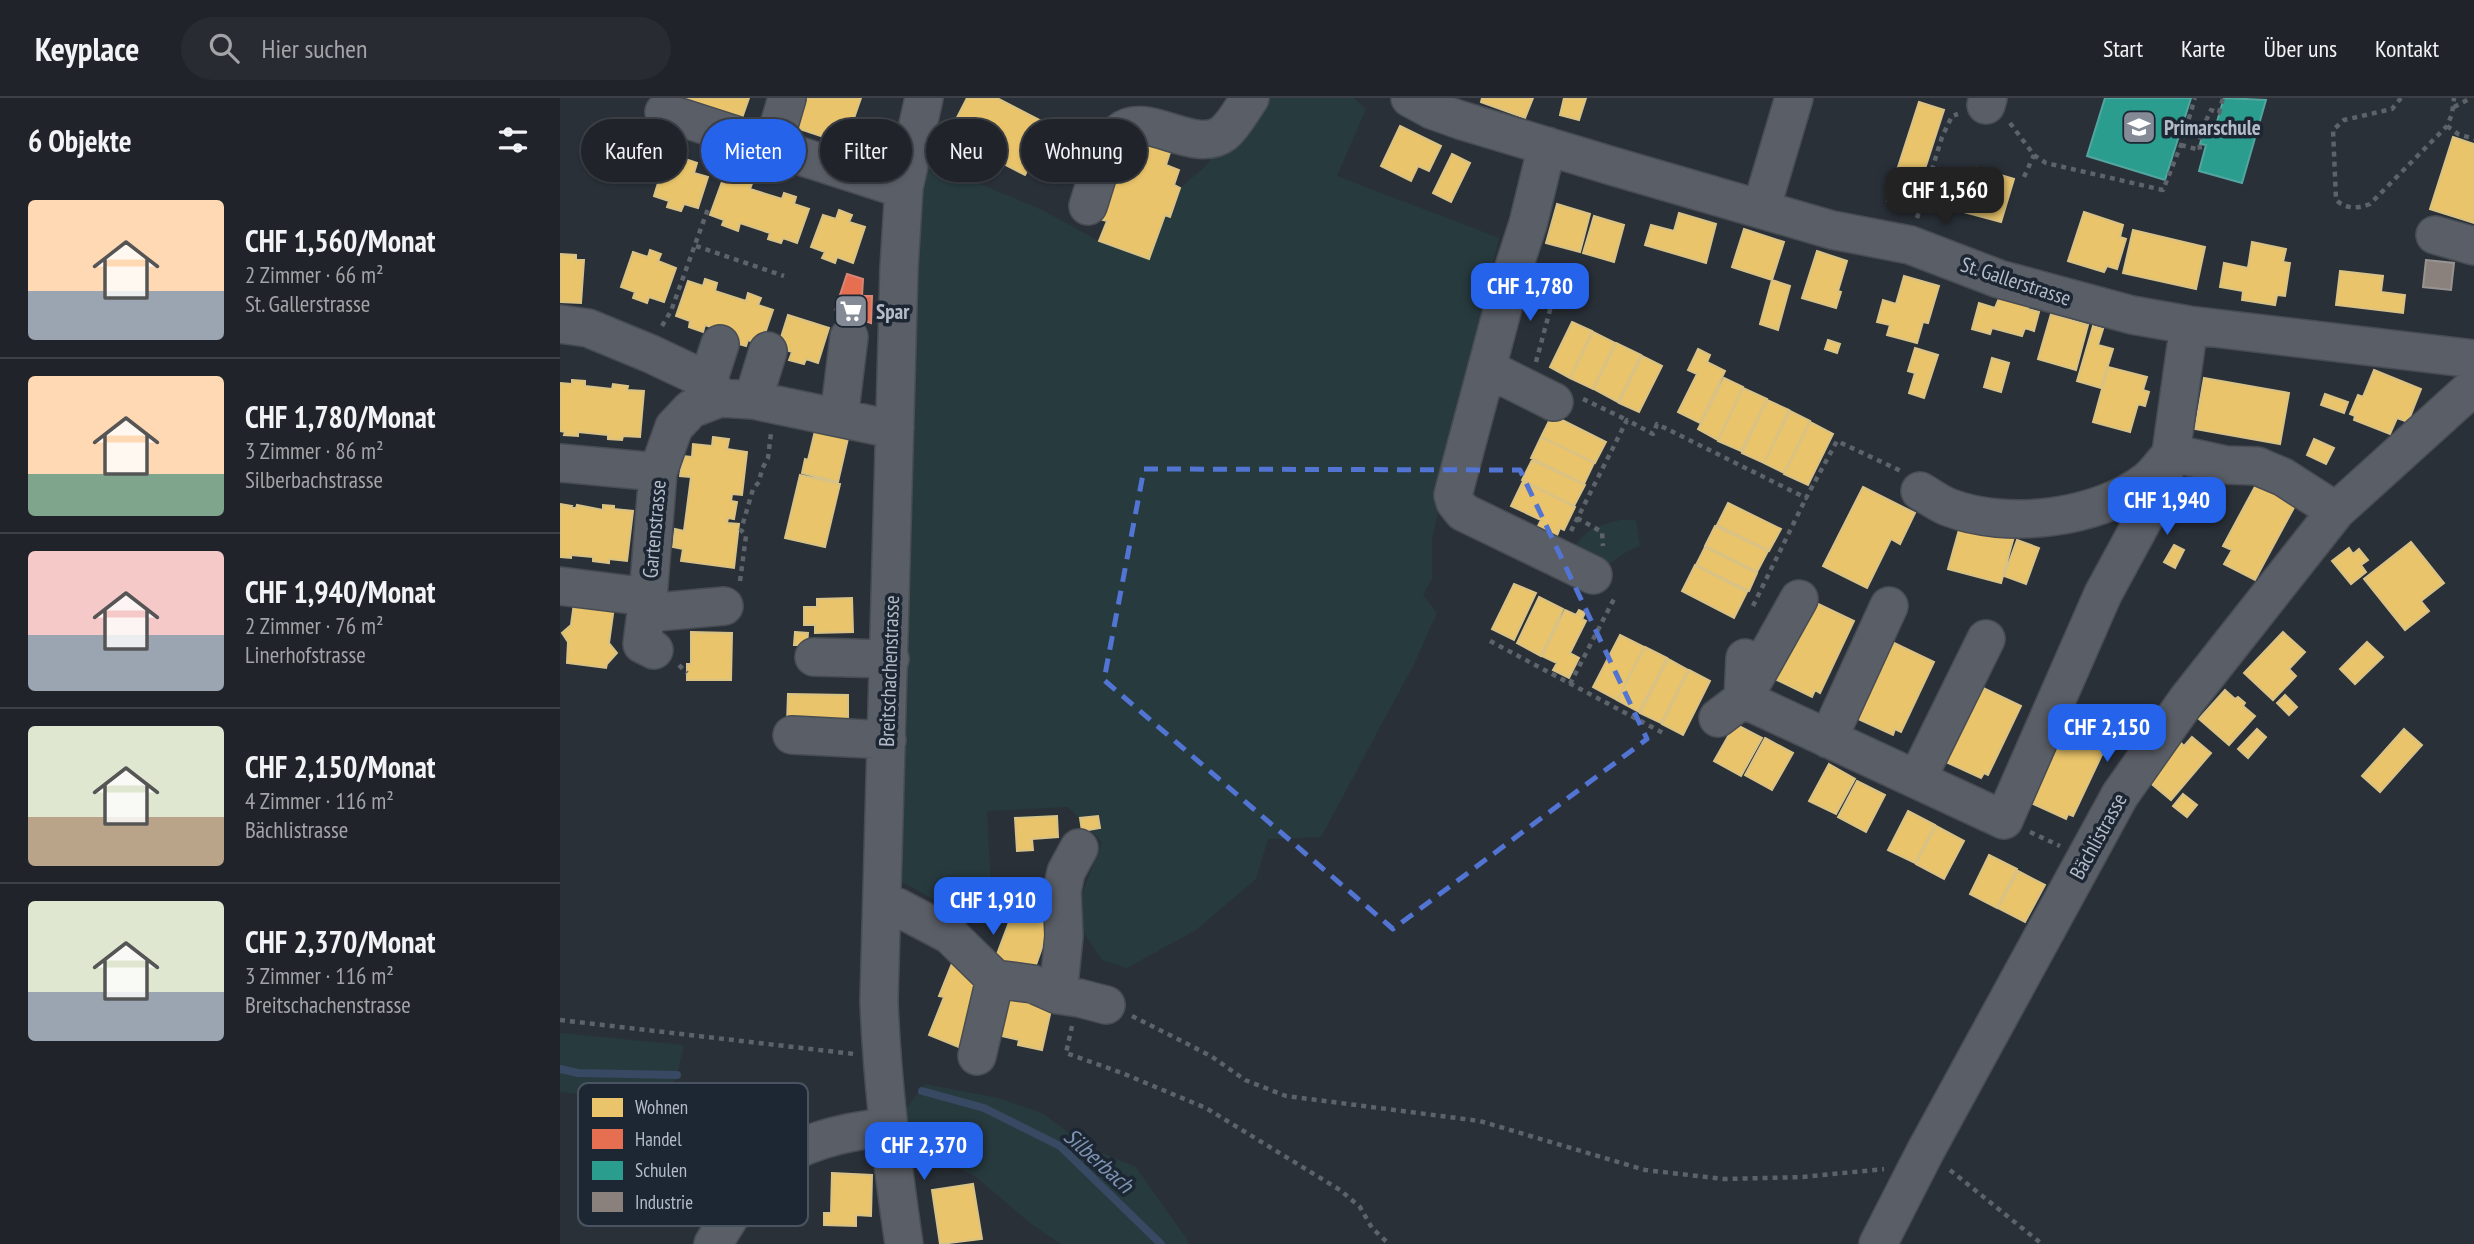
<!DOCTYPE html>
<html lang="de">
<head>
<meta charset="utf-8">
<style>
	:root { --surface:#20242a; --page:#282c32; --text:#f1f3f6; --muted:#a2a4a8; --line:#3d4147; --accent:#2563eb }
	body { margin:0; font-family:"PT Sans Narrow",sans-serif; background:var(--page); color:var(--text); height:100vh; display:flex; flex-direction:column; font-size:26px; white-space:nowrap }
	* { box-sizing:border-box; margin:0 }
	p { font-size:23px; color:var(--muted) }
	.icon { flex:none; width:38px; height:38px; fill:none; stroke:currentColor; stroke-width:2; stroke-linecap:round; stroke-linejoin:round }
	.map { position:relative; flex:1; overflow:hidden }
	.drawer { display:flex; flex-direction:column; background:var(--surface); width:560px }
	.drawer>* { flex:none }
	.top-card { position:absolute; left:21px; top:21px; width:665px; height:63px; display:flex; gap:14px }
	.price { position:absolute; translate:-50% -60px; padding:0 16px; border-radius:14px; background:var(--accent); color:#fff; font-size:23px; line-height:46px; filter:drop-shadow(0 2px 4px #0008) }
	.price::after { content:''; position:absolute; left:50%; top:42px; width:21px; height:16px; margin-left:-10px; background:inherit; clip-path:polygon(0 0,100% 0,50% 100%) }
	.price.current { background:#222; color:#fff }
	ul { padding:0; list-style:none }
	li { display:flex; align-items:center; gap:21px; height:175px; padding:0 28px }
	li+li { border-top:2px solid var(--line) }
	li span { display:grid; place-items:center; flex:none; width:196px; height:140px; border-radius:7px; color:#555 }
	li>.icon { margin-inline-start:auto }
	span .icon { width:84px; height:84px; fill:#fffc; stroke-width:1 }
	li b { font-size:30px }
	h2 { display:flex; justify-content:space-between; align-items:center; height:84px; padding:0 28px; font-size:30px }
	.tag { padding:0 24px; border-radius:32px; background:var(--surface); box-shadow:0 2px 5px #0004,0 0 0 2px var(--line); font-size:24px; line-height:63px }
	.tag.current { background:var(--accent); color:#fff }
	header { display:flex; align-items:center; gap:42px; box-sizing:border-box; height:98px; padding:0 35px; background:var(--surface); border-bottom:2px solid var(--line) }
	header strong { font-size:33px }
	nav { display:flex; gap:38px; margin-inline-start:auto; font-size:24px }
	.search { width:490px; height:63px; background:var(--page); display:flex; align-items:center; gap:18px; box-sizing:border-box; padding:0 24px; border-radius:38px; color:var(--muted); font-size:26px }
	main { display:flex; flex:1; min-height:0 }
	.map>svg:first-child { display:block }
</style>
</head>
<body>
<header>
<strong>Keyplace</strong>
<div class="search"><svg class="icon" aria-label="search" viewBox="0 0 24 24"><circle cx="10" cy="10" r="6"/><path d="M15 15l6 6"/></svg>Hier suchen</div>
<nav><a>Start</a><a>Karte</a><a>Über uns</a><a>Kontakt</a></nav>
</header>
<main>
<section class="drawer">
<h2>6 Objekte<svg class="icon" aria-label="filters" viewBox="0 0 24 24"><path d="M4 7h16M4 17h16"/><circle cx="9" cy="7" r="2"/><circle cx="15" cy="17" r="2"/></svg></h2>
<ul>
<li><span style="background:linear-gradient(#ffd9b3 65%,#9aa5b1 0)"><svg class="icon" aria-label="home" viewBox="0 0 24 24"><path d="M3 11l9-7 9 7M6 9v11h12V9"/></svg></span><div><b>CHF 1,560/Monat</b><p>2 Zimmer · 66 m²</p><p>St. Gallerstrasse</p></div></li>
<li><span style="background:linear-gradient(#ffd9b3 70%,#7fa58c 0)"><svg class="icon" aria-label="home" viewBox="0 0 24 24"><path d="M3 11l9-7 9 7M6 9v11h12V9"/></svg></span><div><b>CHF 1,780/Monat</b><p>3 Zimmer · 86 m²</p><p>Silberbachstrasse</p></div></li>
<li><span style="background:linear-gradient(#f6c9c9 60%,#9aa5b1 0)"><svg class="icon" aria-label="home" viewBox="0 0 24 24"><path d="M3 11l9-7 9 7M6 9v11h12V9"/></svg></span><div><b>CHF 1,940/Monat</b><p>2 Zimmer · 76 m²</p><p>Linerhofstrasse</p></div></li>
<li><span style="background:linear-gradient(#dfe7d0 65%,#b9a48a 0)"><svg class="icon" aria-label="home" viewBox="0 0 24 24"><path d="M3 11l9-7 9 7M6 9v11h12V9"/></svg></span><div><b>CHF 2,150/Monat</b><p>4 Zimmer · 116 m²</p><p>Bächlistrasse</p></div></li>
<li><span style="background:linear-gradient(#dfe7d0 65%,#9aa5b1 0)"><svg class="icon" aria-label="home" viewBox="0 0 24 24"><path d="M3 11l9-7 9 7M6 9v11h12V9"/></svg></span><div><b>CHF 2,370/Monat</b><p>3 Zimmer · 116 m²</p><p>Breitschachenstrasse</p></div></li>
</ul>
</section>
<div class="map">
<svg width="1914" height="1146" viewBox="0 0 1914 1146">
	<rect width="100%" height="100%" fill="#2a3038"/>
	<path fill="#273a3e" d="M697,0H794L806,11L777,78L939,140L872,441V480L863,497L877,515L854,566L761,739L708,741L696,781L636,832L567,870L542,862L513,819L542,744L508,709L427,713L431,789L394,813L332,778L355,220L365,63L480,111L539,143L589,161L605,117L610,118L620,90L645,69Z
		M1060,422H1076L1080,448L1068,453L1042,471L1012,452C1026,431 1036,428 1060,422Z
		M0,935L124,947L117,977L111,990L60,1001L0,994Z
		M365,986L438,1000L482,1015L528,1049L576,1069L630,1146H501L470,1125L415,1078L362,1053L336,1024Z"/>
	<path fill="#e9c46a" stroke="#d9c286" stroke-width="2" d="M123,0H189L182,20Z
		M244,0H301L285,46L234,29Z
		M407,0H437L491,28L465,77L388,37Z
		M922,0H973L965,20L921,4Z
		M1004,0H1026L1019,22L1000,17Z
		M1359,4L1384,12L1352,111L1327,103Z
		M840,28L881,48L869,73L858,68L851,83L821,68Z
		M567,35L611,51L606,67L619,72L614,87L620,90L610,119L605,117L589,161L539,143L547,123L536,120Z
		M1893,39L1914,46V125L1870,111Z
		M892,56L910,65L891,104L873,95Z
		M122,60L137,65L134,75L148,79L138,110L124,106L121,113L107,109L109,103L94,98L105,62L121,67Z
		M1417,70L1454,81L1441,124L1404,114Z
		M180,79L193,83L190,91L222,101L224,95L236,99L234,106L249,111L237,145L223,140L221,145L208,141L210,135L180,125L178,133L162,127L164,122L150,117L163,81L178,86Z
		M997,106L1030,116L1020,154L986,145Z
		M279,112L292,117L289,124L305,129L293,165L277,159L275,165L262,160L265,154L251,149L263,117L276,121Z
		M1524,114L1563,127L1560,139L1566,141L1557,171L1547,168L1544,174L1508,163Z
		M1119,115L1156,126L1146,165L1085,147L1091,127L1114,133Z
		M1034,118L1064,127L1054,164L1023,155Z
		M1184,131L1224,144L1212,182L1172,169Z
		M1573,132L1645,149L1636,191L1563,175Z
		M1692,144L1726,151L1723,164L1730,165L1725,198L1717,197L1715,207L1682,202L1683,193L1660,189L1664,165L1688,170Z
		M90,152L101,156L98,163L116,170L104,204L89,199L87,205L73,200L75,194L61,189L73,154L88,159Z
		M1257,153L1287,163L1278,193L1281,194L1276,210L1242,200Z
		M0,156L16,157V162H24L21,205L0,204Z
		M1780,173L1823,178L1821,194L1845,197L1843,215L1776,207Z
		M1344,178L1379,188L1368,225L1363,224L1357,245L1327,237L1330,227L1317,224L1323,202L1336,206Z
		M145,181L157,185L155,193L186,203L188,195L201,200L198,207L213,212L201,247L188,242L186,248L172,244L174,237L145,227L143,234L129,229L130,223L116,218L128,183L143,188Z
		M1212,182L1230,188L1218,232L1200,226Z
		M1440,198L1470,206L1468,211L1479,214L1474,233L1465,230L1462,238L1432,230L1430,236L1412,231L1419,205L1435,210Z
		M1491,216L1528,227L1516,272L1478,261Z
		M228,217L269,230L258,265L246,261L244,266L229,262L232,254L218,249Z
		M1012,224L1032,233L1010,280L990,269Z
		M1533,228L1543,231L1538,247L1553,251L1541,290L1517,283Z
		M1033,234L1055,245L1033,291L1010,280Z
		M1268,242L1280,246L1277,255L1265,251Z
		M1056,245L1081,257L1058,304L1034,291Z
		M1355,250L1378,257L1364,300L1349,295L1355,275L1348,273Z
		M1138,251L1150,257L1147,264L1165,273L1140,325L1118,314L1137,276L1128,272Z
		M1082,258L1102,268L1079,314L1059,305Z
		M1432,260L1449,265L1441,294L1424,289Z
		M1548,269L1587,279L1583,292L1589,294L1585,308L1578,306L1570,334L1533,324Z
		M1814,272L1861,291L1848,324L1837,320L1830,336L1794,322L1795,318L1790,316L1798,297L1803,299Z
		M1164,280L1183,289L1158,342L1138,331Z
		M1644,280L1729,295L1720,346L1635,331Z
		M12,282L25,283V288L52,291L53,286L68,288L67,292L84,293L80,339L63,338L62,342L48,341V337L18,334V338L4,337L5,334L0,333V285L12,286Z
		M1183,290L1207,301L1181,353L1158,343Z
		M1765,296L1788,304L1784,315L1761,307Z
		M1207,302L1229,312L1204,365L1182,355Z
		M1230,313L1250,323L1224,375L1204,365Z
		M992,317L1046,344L1035,365L981,339Z
		M1250,324L1273,336L1248,387L1224,376Z
		M256,329L289,336L278,384L242,375L245,361L248,362Z
		M153,339L169,341L167,351L187,354L182,397L172,396L171,403L177,404L174,421L168,420L167,425L179,426L174,470L121,463L123,451L113,449L115,431L124,433L131,379L120,378L123,358L132,359L133,346L152,348Z
		M981,339L1034,365L1024,386L971,360Z
		M1754,341L1774,350L1766,366L1747,357Z
		M972,362L1025,387L1014,408L962,382Z
		M240,377L280,386L265,449L225,440Z
		M963,383L1015,409L1004,432L1000,430L996,440L977,430L981,422L951,408Z
		M1698,383L1737,404L1695,482L1664,466L1672,452L1663,448Z
		M1303,389L1355,415L1340,446L1331,441L1307,490L1263,468Z
		M1168,405L1221,431L1209,453L1157,427Z
		M0,406L12,408L11,410H16L17,407L43,412V407L54,408V411L73,413L67,463L49,461V465L33,463V459L11,457V460L0,459Z
		M1402,421L1455,435L1441,485L1388,471Z
		M1155,428L1208,453L1197,474L1145,448Z
		M1457,442L1479,450L1466,486L1444,478Z
		M1851,444L1884,485L1861,503L1869,513L1845,532L1804,481Z
		M1614,447L1624,452L1615,470L1604,464Z
		M1145,449L1197,475L1189,493L1136,467Z
		M1789,450L1793,456L1799,451L1808,462L1801,467L1806,474L1791,486L1772,463Z
		M1135,467L1187,494L1174,520L1122,493Z
		M954,486L976,495L954,542L932,531Z
		M979,499L1003,511L981,558L957,545Z
		M292,500L293,534L255,535V527H244V509H257V501Z
		M1252,503L1294,523L1260,595L1255,592L1252,599L1215,581Z
		M14,505L54,509L49,545L57,555L47,566L46,570L7,565L8,544L2,535L11,527Z
		M1005,512L1016,517L1019,512L1025,515L1022,521L1026,523L1010,555L1019,560L1009,580L993,572L997,565L982,558Z
		M131,534L172,535L171,582H127V566H131Z
		M235,534L248,535L247,547H234Z
		M1723,534L1745,554L1729,571L1736,578L1713,602L1684,575Z
		M1060,537L1084,549L1057,602L1033,589Z
		M1332,544L1374,564L1341,634L1335,631L1333,637L1296,620Z
		M1807,544L1823,559L1795,586L1780,571Z
		M1085,549L1107,560L1079,614L1057,602Z
		M1108,561L1128,572L1101,625L1080,615Z
		M1129,572L1150,583L1123,637L1102,626Z
		M1421,589L1461,608L1428,677L1424,675L1421,680L1386,664Z
		M1665,592L1675,601L1678,599L1685,605L1683,608L1695,618L1669,647L1639,621Z
		M228,596L288,597V627L227,626Z
		M1725,597L1737,609L1729,617L1717,605Z
		M1175,626L1202,640L1181,678L1154,663Z
		M1505,628L1546,648L1513,718L1508,716L1506,721L1469,704Z
		M1697,631L1706,639L1688,660L1678,651Z
		M1844,631L1862,647L1820,694L1802,678Z
		M1632,639L1651,655L1611,702L1587,682L1619,643L1624,648Z
		M1205,640L1233,655L1212,692L1185,677Z
		M1269,666L1295,681L1276,716L1249,703Z
		M1297,683L1325,697L1306,734L1278,719Z
		M1623,696L1637,707L1627,719L1613,708Z
		M1348,713L1375,727L1355,765L1328,752Z
		M497,718L498,739L472,741L473,752L457,753L455,720Z
		M538,718L540,730L522,733L520,720Z
		M1376,728L1404,743L1384,781L1356,766Z
		M1429,757L1457,771L1437,810L1410,796Z
		M1458,773L1485,787L1465,824L1438,810Z
		M470,806L484,812L479,824L490,827L471,881L433,867L454,811L467,815Z
		M393,863L426,886L401,950L369,937L384,899L379,898Z
		M443,893L493,903L482,952L458,947L459,942L433,936Z
		M272,1075L312,1077L311,1118L296,1117V1128L264,1127V1115H271Z
		M413,1086L422,1141L380,1146L372,1092Z"/>
	<path fill="#e76f51" stroke="#d88675" stroke-width="2" d="M287,176L303,181L302,198H312L311,225L275,212Z"/>
	<path fill="#2a9d8f" stroke="#53a6a0" stroke-width="2" d="M1545,0H1631L1605,82L1527,58Z
		M1664,0L1706,2L1682,85L1639,73L1646,47L1640,46L1646,25L1656,27Z"/>
	<path fill="#8a817c" stroke="#979393" stroke-width="2" d="M1866,162L1894,165L1891,192L1863,189Z"/>
	<g fill="none" stroke-linecap="round" stroke-linejoin="round">
		<path stroke="#384963" stroke-width="8" d="M0,971L18,975L117,977
			M362,993L424,1010L500,1048L601,1146"/>
		<g stroke="#484c53" stroke-width="40">
			<path id="minor" d="M850,0L872,12L900,22L1052,68L1272,132L1350,147L1439,181L1572,217L1629,227L1914,261
				M1426,7L1428,0
				M104,14L330,87L344,89
				M213,48L227,0
				M987,48L968,126L953,172L893,397L895,404L903,414L1033,477
				M528,108C535,88 544,47 560,34C586,11 635,58 664,35C674,27 682,11 690,0
				M1201,111L1234,0
				M1875,137L1914,148
				M0,226L28,230L91,256L148,283L160,300
				M928,271L994,304
				M148,283L160,246
				M193,302L208,253
				M279,320L289,239
				M1611,355L1666,367L1697,368L1723,379L1776,413
				M0,365L98,374
				M1360,393C1369,398 1378,405 1388,409C1447,432 1538,421 1588,382C1595,376 1601,368 1606,362
				M0,488L88,499
				M86,515L164,508
				M94,552L82,546L88,499L98,374L114,329L131,311L160,300L193,302L322,329H335
				M254,559L330,561
				M1185,560L1183,601L1444,722L1543,496L1594,402L1611,355L1629,227
				M1158,620L1183,601L1239,501
				M232,637L327,642
				M1268,641L1329,508
				M1357,681L1426,541
				M322,809H337L390,837L435,881L473,886L498,897L519,900L546,907
				M498,897L504,838L502,793L506,774L519,750
				M417,958L435,881
				M153,1146C170,1119 186,1089 211,1068C242,1042 289,1033 328,1029
				M344,1146C332,1065 322,985 319,903L339,170L344,89L364,0
				M1318,1146L1365,1054L1560,697L1627,602L1776,413L1914,288"/>
		</g>
		<path stroke="#5d636a" stroke-width="4.5" stroke-dasharray="5 5" stroke-linecap="butt" d="M1841,0L1832,11L1784,22L1773,32L1776,102C1786,111 1797,111 1810,106L1887,28L1892,16L1894,0
			M1894,9L1911,0
			M1450,25L1474,57L1486,65L1603,92L1621,47L1635,0
			M1887,28L1898,36L1914,41
			M1621,47L1640,52C1638,38 1645,25 1651,12L1659,15L1663,0
			M1464,79L1474,57
			M1357,120L1382,39L1392,18L1398,16
			M136,148L224,178
			M102,228L111,213L149,108
			M976,264L997,186L982,181
			M1023,301L1067,322
			M1017,420L1042,434L1043,448
			M1011,433L1067,322L1093,336L1097,326L1246,400L1277,343L1341,373
			M180,483L186,438L181,432L193,391L199,384L202,371L208,360L211,335
			M1193,508L1246,400
			M930,543L1105,636
			M119,567L127,575
			M1010,586L1055,499
			M1470,734L1500,748
			M572,918L651,958L685,982L726,998L920,1023L1085,1072L1164,1081L1243,1079L1324,1071
			M0,922L294,956
			M512,928L506,955L562,975L646,1010L780,1092L800,1109L812,1130L829,1146
			M1390,1072L1482,1146"/>
		<use href="#minor" stroke="#5a5e66" stroke-width="37"/>
	</g>
	<path fill="none" stroke="#5274d3" stroke-width="5" stroke-dasharray="14 9" stroke-linejoin="round" d="M584,371L960,372L1087,641L833,831L544,582Z"/>
	<defs>
		<g id="school-square" transform="scale(1.75)"><rect x="-9" y="-9" width="18" height="18" rx="4" fill="#848b96" stroke="#1d2633"/><path d="M0-5L7-2L0 1L-7-2ZM-4 1L0 2.5L4 1V4Q0 6-4 4Z" fill="#fff"/></g>
		<g id="supermarket-square" transform="scale(1.75)"><rect x="-9" y="-9" width="18" height="18" rx="4" fill="#848b96" stroke="#1d2633"/><path d="M-6-5.5h2.5l.6 2H6L4.5 2H-2.5L-4.4-4H-6ZM-1.5 3.2a1.3 1.3 0 1 0 .1 0ZM3 3.2a1.3 1.3 0 1 0 .1 0Z" fill="#fff"/></g>
	</defs>
	<g fill-rule="evenodd">
		<use href="#school-square" x="1579" y="29"/>
		<use href="#supermarket-square" x="291" y="213"/>
	</g>
	<g text-anchor="middle" dominant-baseline="central" stroke-width="7" stroke-linejoin="round" paint-order="stroke">
		<g font-size="21" font-weight="bold" fill="#b4bcc9" stroke="#1d2633" text-anchor="start">
			<text x="1604" y="29">Primarschule</text>
			<text x="316" y="213">Spar</text>
		</g>
		<g font-size="21" fill="#b4bcc9" stroke="#1d2633">
			<text transform="translate(1456 183) rotate(18)">St. Gallerstrasse</text>
			<text transform="translate(94 431) rotate(-85)">Gartenstrasse</text>
			<text transform="translate(329 573) rotate(-88)">Breitschachenstrasse</text>
			<text transform="translate(1538 738) rotate(-61)">Bächlistrasse</text>
		</g>
		<g font-size="23" font-style="italic" fill="#7c92b1" stroke="#1d2633">
			<text transform="translate(539 1062) rotate(42)">Silberbach</text>
		</g>
	</g>
	<rect x="18" y="985" width="230" height="143" rx="10" fill="#1d2633" stroke="#4a5360" stroke-width="2"/>
	<rect x="32" y="1000" width="31" height="19" fill="#e9c46a"/>
	<rect x="32" y="1031" width="31" height="20" fill="#e76f51"/>
	<rect x="32" y="1063" width="31" height="19" fill="#2a9d8f"/>
	<rect x="32" y="1094" width="31" height="20" fill="#8a817c"/>
	<g font-size="19" fill="#b4bcc9">
		<text x="75" y="1016">Wohnen</text>
		<text x="75" y="1048">Handel</text>
		<text x="75" y="1079">Schulen</text>
		<text x="75" y="1111">Industrie</text>
	</g>
</svg>
<b class="price current" style="left:1385px;top:129px">CHF 1,560</b>
<b class="price" style="left:970px;top:225px">CHF 1,780</b>
<b class="price" style="left:1607px;top:439px">CHF 1,940</b>
<b class="price" style="left:1547px;top:666px">CHF 2,150</b>
<b class="price" style="left:433px;top:839px">CHF 1,910</b>
<b class="price" style="left:364px;top:1084px">CHF 2,370</b>
<div class="top-card">
<a class="tag">Kaufen</a>
<a class="tag current">Mieten</a>
<a class="tag">Filter</a>
<a class="tag">Neu</a>
<a class="tag">Wohnung</a>
</div>
</div>
</main>
</body>
</html>
